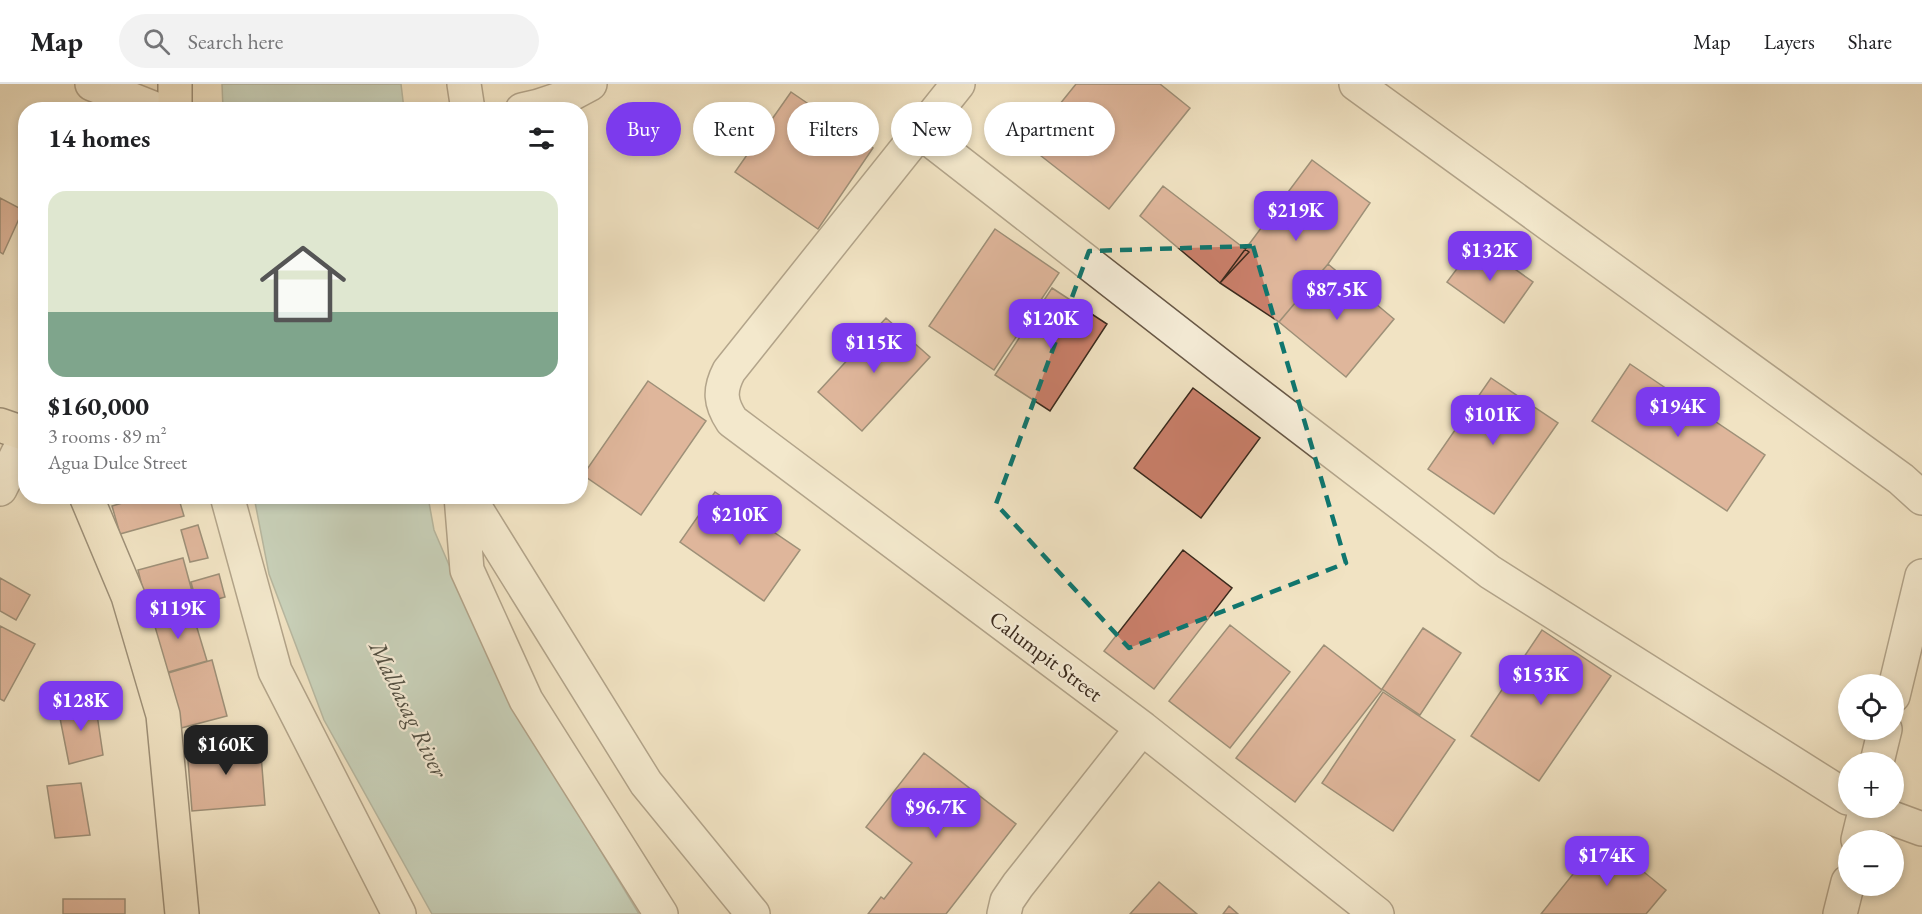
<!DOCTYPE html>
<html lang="en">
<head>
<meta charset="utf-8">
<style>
	:root { --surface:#fff; --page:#f2f2f2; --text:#202124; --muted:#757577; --line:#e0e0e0; --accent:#7c3aed }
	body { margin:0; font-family:"EB Garamond",serif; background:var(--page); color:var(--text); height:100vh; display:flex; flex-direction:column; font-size:22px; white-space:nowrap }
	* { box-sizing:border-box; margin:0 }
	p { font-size:20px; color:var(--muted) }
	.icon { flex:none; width:33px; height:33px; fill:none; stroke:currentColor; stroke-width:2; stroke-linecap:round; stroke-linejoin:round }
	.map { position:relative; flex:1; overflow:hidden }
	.drawer { position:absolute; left:18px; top:18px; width:570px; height:402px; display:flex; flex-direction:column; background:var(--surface); border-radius:24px; box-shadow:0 3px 9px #0003 }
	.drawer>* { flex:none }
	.hud { position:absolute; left:606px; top:18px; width:570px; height:54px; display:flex; gap:12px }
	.fabs { position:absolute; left:1838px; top:590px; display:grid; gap:12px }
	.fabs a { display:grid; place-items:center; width:66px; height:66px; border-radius:50%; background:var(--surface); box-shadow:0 3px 9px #0003; font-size:30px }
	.price { position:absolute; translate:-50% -51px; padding:0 14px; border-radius:12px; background:var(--accent); color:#fff; font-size:20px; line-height:39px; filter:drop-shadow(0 2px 3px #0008) }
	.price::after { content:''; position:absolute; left:50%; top:36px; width:18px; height:14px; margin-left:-9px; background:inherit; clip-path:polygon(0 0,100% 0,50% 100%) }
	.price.selected { background:#222; color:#fff }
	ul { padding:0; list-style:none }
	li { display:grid; align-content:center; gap:12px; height:318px; padding:0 30px }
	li+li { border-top:2px solid var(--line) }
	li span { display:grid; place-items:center; height:186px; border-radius:18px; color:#555 }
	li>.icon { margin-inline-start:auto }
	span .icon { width:108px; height:108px; fill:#fffc; stroke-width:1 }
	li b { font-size:26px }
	h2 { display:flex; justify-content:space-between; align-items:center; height:72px; padding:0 30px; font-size:26px }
	.chip { padding:0 21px; border-radius:27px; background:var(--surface); box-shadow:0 3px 9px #0003; font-size:21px; line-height:54px }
	.chip.selected { background:var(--accent); color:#fff }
	header { display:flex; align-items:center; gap:36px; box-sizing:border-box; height:84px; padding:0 30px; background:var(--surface); border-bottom:2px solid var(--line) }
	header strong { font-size:28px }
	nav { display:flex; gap:33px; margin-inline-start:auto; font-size:21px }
	.search { width:420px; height:54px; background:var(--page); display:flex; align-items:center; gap:15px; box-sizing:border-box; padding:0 21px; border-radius:33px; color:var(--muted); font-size:22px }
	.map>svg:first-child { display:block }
</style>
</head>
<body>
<header>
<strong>Map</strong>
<div class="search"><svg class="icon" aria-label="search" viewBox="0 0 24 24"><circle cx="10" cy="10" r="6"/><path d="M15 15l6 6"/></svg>Search here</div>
<nav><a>Map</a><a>Layers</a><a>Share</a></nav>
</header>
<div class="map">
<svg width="1922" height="830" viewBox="0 0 1922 830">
	<rect width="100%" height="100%" fill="#f1e3c3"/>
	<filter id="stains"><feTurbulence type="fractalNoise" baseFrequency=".00333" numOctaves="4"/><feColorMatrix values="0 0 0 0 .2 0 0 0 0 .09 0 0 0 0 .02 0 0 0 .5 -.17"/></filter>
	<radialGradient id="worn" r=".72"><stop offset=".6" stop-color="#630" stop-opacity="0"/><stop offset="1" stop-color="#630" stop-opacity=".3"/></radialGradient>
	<path fill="#9bbeb3" stroke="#748377" stroke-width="1.5" d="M222,0H401L404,25H223Z
		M254,413H428L434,446L502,604L639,830H432L324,636L269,490Z"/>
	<path fill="#c97f6a" stroke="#3a2a1d" stroke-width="1.5" d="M1076,0H1160L1190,24L1109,125L1027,61Z
		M791,8L873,64L818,145L735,88Z
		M1312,76L1370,119L1328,180L1279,238L1220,199Z
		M1163,102L1249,168L1220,199L1140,132Z
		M0,114L23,126L3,170L0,168Z
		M995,145L1059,189L994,286L929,242Z
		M1477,158L1533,198L1504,239L1447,198Z
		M1328,180L1394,235L1346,293L1279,238Z
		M1052,204L1107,240L1050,327L995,291Z
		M886,234L930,273L862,347L818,308Z
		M1630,280L1765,371L1727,427L1592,337Z
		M1491,294L1558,339L1494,430L1428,385Z
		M648,297L706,337L641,431L583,391Z
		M1193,304L1260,354L1201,434L1134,384Z
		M715,408L800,466L764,517L680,458Z
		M146,412H178L184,432L120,450L112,422Z
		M198,441L208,474L190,478L181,446Z
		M1183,466L1232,504L1154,605L1104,567Z
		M183,474L196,522L150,534L138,486Z
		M219,490L225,513L197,521L191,498Z
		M0,494L30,511L16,536L0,527Z
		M191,524L207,577L165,589L150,535Z
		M1230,541L1290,588L1230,664L1169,617Z
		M0,542L35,560L4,617L0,615Z
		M1423,544L1461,569L1420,631L1382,605Z
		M1542,546L1611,592L1539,697L1471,652Z
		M1324,561L1382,606L1295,718L1236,674Z
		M212,576L227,632L181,644L165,590Z
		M1383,608L1455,656L1393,747L1322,699Z
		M95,617L103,671L69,680L58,624Z
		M260,658L265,721L192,727L187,664Z
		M924,669L1016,740L946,830H868L881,813L884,815L912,779L866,743Z
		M81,699L90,751L55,754L47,702Z
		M1602,754L1666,806L1646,830H1541Z
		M1159,798L1197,830H1130Z
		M63,815H125V830H63Z
		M1229,822L1238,830H1223Z"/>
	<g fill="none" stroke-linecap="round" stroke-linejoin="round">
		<g stroke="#685846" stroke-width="36">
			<path id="minor" d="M92,0L158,26
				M464,0L468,26
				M958,0L729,287C719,306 720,319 732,337L1142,644L1377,830
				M1356,0L1901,395L1922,414
				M522,26C547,21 568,13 590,0
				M919,47L1222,283L1490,488L1848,714
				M0,405L26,353
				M227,412L275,587L399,830
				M461,412L467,486L526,616L661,830
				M468,412L646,699L753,830
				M1893,612L1922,492
				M1877,678L1885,645
				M1862,723L1922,745
				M1858,756L1866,723
				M1004,830L1007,817L1018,801L1142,644
				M1840,830L1848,798"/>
		</g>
		<g stroke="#3a2a1d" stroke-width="36">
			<path id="major" d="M175,0V26
				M0,341L26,350
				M86,412L128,512L163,631L182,830"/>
		</g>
		<use href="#minor" stroke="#f6edd8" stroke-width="33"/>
		<use href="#major" stroke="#f1e3c3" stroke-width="33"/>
	</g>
	<path d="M0 0H1922V830H0ZM1253,162L1346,479L1129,564L996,420L1089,167Z" fill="#f1e3c3" fill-opacity=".55" fill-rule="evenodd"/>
	<path fill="none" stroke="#0f766e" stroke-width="4.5" stroke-dasharray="12 8" stroke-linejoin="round" d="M1253,162L1346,479L1129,564L996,420L1089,167Z"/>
	<g text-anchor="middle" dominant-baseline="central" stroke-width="4.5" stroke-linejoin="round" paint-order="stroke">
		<g font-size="22" fill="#3a2a1d" stroke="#f6edd8">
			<text transform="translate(1046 572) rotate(37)">Calumpit Street</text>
		</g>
		<g font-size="24" font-style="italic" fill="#524f42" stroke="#f6edd8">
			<text transform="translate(409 625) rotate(64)">Malbasag River</text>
		</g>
	</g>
	<rect width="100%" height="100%" filter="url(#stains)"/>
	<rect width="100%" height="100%" fill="url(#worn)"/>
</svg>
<div class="fabs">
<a><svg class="icon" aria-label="locate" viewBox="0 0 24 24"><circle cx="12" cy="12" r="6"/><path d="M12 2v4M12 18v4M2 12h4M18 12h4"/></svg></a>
<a>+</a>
<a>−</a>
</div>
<b class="price" style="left:1296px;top:158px">$219K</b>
<b class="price" style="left:1490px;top:198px">$132K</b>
<b class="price" style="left:1337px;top:237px">$87.5K</b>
<b class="price" style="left:1051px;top:266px">$120K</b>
<b class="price" style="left:874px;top:290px">$115K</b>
<b class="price" style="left:1678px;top:354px">$194K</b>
<b class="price" style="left:1493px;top:362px">$101K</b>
<b class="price" style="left:740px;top:462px">$210K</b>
<b class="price" style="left:178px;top:556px">$119K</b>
<b class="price" style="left:1541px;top:622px">$153K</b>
<b class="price" style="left:81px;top:648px">$128K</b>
<b class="price selected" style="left:226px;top:692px">$160K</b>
<b class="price" style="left:936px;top:755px">$96.7K</b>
<b class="price" style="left:1607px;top:803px">$174K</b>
<div class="hud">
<a class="chip selected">Buy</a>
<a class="chip">Rent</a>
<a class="chip">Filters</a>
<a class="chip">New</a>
<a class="chip">Apartment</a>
</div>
<section class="drawer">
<h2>14 homes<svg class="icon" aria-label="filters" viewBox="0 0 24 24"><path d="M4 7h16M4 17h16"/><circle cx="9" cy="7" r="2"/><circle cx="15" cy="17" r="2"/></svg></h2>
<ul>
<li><span style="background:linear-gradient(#dfe7d0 65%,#7fa58c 0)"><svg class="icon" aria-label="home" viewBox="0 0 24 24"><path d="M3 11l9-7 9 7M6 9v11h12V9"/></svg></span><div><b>$160,000</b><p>3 rooms · 89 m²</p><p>Agua Dulce Street</p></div></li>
</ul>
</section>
</div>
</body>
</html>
